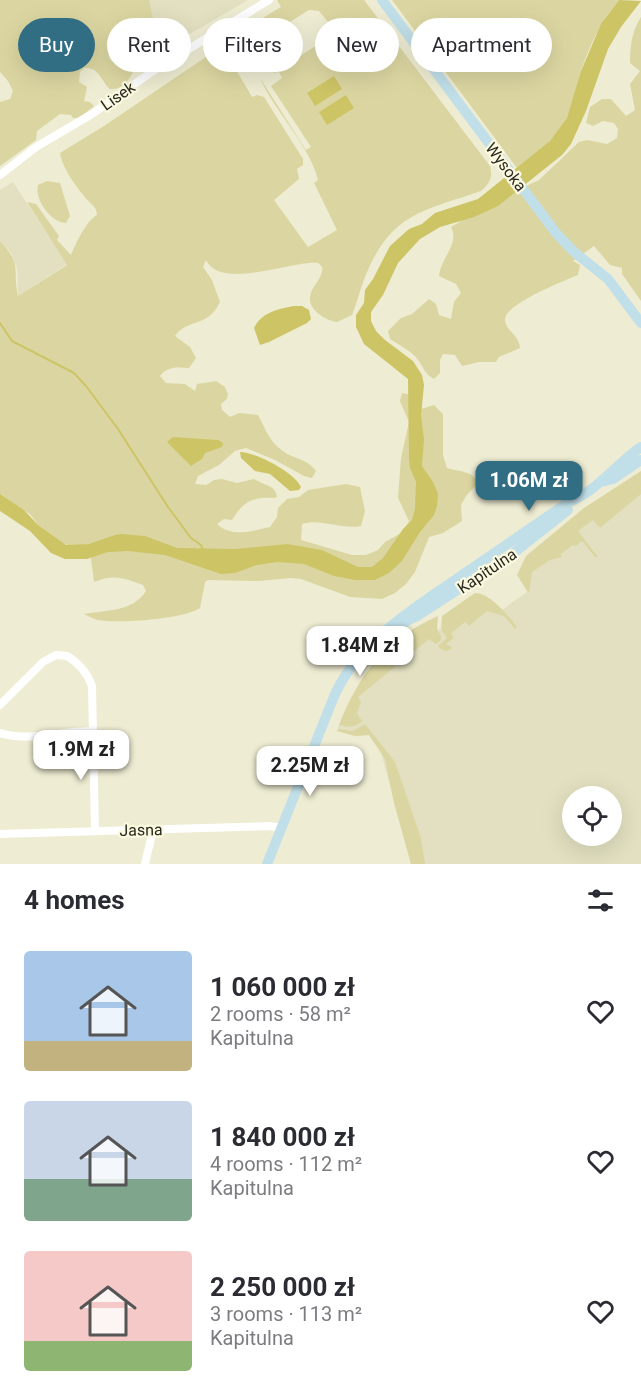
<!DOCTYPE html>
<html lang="en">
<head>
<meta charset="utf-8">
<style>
	:root { --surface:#fff; --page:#f2f2f3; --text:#2b2b33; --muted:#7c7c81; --accent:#316e84 }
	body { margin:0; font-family:Roboto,sans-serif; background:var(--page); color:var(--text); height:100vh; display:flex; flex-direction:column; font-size:22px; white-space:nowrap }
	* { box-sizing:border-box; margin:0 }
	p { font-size:20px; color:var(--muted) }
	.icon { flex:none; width:33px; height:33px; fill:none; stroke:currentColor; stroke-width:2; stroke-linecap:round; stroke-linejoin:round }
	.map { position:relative; height:864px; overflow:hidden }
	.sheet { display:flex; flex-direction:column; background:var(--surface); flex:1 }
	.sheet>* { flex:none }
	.guide { position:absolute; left:18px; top:18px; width:606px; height:54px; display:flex; gap:12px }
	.controls { position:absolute; left:562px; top:786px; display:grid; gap:12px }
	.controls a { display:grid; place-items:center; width:60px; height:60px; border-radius:50%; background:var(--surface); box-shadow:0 6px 24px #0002; font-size:30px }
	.price { position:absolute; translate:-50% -51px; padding:0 14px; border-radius:12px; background:#fff; color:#222; font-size:20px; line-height:39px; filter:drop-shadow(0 2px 3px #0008) }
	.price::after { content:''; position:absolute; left:50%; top:36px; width:18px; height:14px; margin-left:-9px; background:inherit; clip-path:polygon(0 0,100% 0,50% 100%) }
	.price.on { background:var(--accent); color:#fff }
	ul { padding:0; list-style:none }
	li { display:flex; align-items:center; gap:18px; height:150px; padding:0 24px }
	li span { display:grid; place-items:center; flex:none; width:168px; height:120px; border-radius:6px; color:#555 }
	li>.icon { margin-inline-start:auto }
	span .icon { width:72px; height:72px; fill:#fffc; stroke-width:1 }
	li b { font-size:26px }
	h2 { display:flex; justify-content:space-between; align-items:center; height:72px; padding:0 24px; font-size:26px }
	.pill { padding:0 21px; border-radius:27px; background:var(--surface); box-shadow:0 6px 24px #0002; font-size:21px; line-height:54px }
	.pill.on { background:var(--accent); color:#fff }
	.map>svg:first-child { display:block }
</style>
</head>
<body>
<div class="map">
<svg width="641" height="864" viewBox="0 0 641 864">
	<rect width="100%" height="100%" fill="#eeecd2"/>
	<path fill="#e2e0c0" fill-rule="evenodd" d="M149,0H248L159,52Z
		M13,182L67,264L18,296L17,268L11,253L0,241V190Z
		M641,481V864H411L381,752L369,735L355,736L338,729L339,725L358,695L425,632L453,627L491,600L499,612L527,592L520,580L591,515ZM573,796H612V836H573Z"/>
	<path fill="#dbd6a1" d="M0,0H149L156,32C149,35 142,33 136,36C127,39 114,50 109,58L113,62L128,64L134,70C129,81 122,90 110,89C100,80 100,67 84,68L80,72L79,82L87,87L84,101L90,102L94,106L79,118H73L71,115L60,114L37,131L36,140L0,166V102L10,99L13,91L8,81L0,72Z
		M277,0H364L490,166C493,178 490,183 481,191C427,210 393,212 368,270C361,285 358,300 352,315L337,322C324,320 305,308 311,293C313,286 321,279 322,271C323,266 321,266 318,263C294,260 220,291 206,260L203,267L212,280L220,302C207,329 189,317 175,336L190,347L196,358L189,368C178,367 167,366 160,376L166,383L185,384L195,391L197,384L216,381L225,387L228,394L227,399L221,404L222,410L230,417L239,413L258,415C264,426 269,440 279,448C292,460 306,457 316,471L312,478L304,476L275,460L246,448L235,451L219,465L198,476L195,484L206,485L214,480L222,479L237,483L254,479C263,485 276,485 277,497L274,498C252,497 244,501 232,520L224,519L217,524C232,538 252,531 270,527L277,517L278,508L287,499L299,497L308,490L346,484L360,487L365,511L361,526C341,530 321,518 302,524L301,540L352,555H366L378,550L385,542L403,532L409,521L398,498L401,458L409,422L400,401L402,393L412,395L421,409L434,405L443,414V455L447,468C459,472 472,470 478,483L466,496L461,505L462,521L443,533L429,537L415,572L406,584L395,593L382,599L350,597L301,579L291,578L259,581L208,580L205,582L200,608C185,619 116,624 98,620C93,619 89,616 84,614C106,610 133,612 146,591L143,585C123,578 114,574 94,582L89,544L72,546L61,543L38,525L31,515L0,494V241C23,266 12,268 18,296L67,265L27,202L36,204L59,236L57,240L71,255C76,243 86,221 97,215C97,206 89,203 84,196C75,185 62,167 60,153L104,126L222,46L252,97L257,95L264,97L303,159V165L297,169L299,179L274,200L308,247L337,230L314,183L318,180C310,145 274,111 260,78L306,150L311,147L271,86L282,78L279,72L273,73L330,37L327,31L330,27L329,23L319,11L309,10L248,48L238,33L281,7Z
		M392,0H619C601,21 588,48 580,74C576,88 574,105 567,118C556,140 536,153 517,168Z
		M641,17V301L622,274V268L610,265L594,246L573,261L580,265L578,275C564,281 504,304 505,320C506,332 519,334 520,348L499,357L496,362H479L462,366L455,355L443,354L440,360V373L434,379C423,372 425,369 418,360C412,351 399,345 390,339L388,331L401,318L412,314L429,299L436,304L439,315L451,319L454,302L461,293L456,284L439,276C441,257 460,244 451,227L495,201L539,180L579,142L587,140L607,144L617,138L618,129L614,123L603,121L593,126L586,123L590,107L602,99H611L626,116L635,110L630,84L640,71L630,63C630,46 632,31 641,17Z
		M47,181L60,183L70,216L66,223C51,223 34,199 38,185Z
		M641,471V494L600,528L593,520L578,531L598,557H595L582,541L576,546L573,545L561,554L562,557L550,560L532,572L529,593L517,575L526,556L584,508Z
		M475,593C490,593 508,615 517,627L515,629L504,616L487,611L469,626L465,622L451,633L454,638L446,644L453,648L447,651L442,650L438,646L447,638L441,629L442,616Z
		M438,616L437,629L441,636V640L436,644L429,639L358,697L361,702L357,713L362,721C355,728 348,727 339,725C359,674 386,639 438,616Z
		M365,724L395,762L421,838L425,864H411L394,803L385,759L369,735L355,736L337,731L338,729L353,731Z"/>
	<path fill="#cdc466" d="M619,0L641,1L621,27L608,49L586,111L571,144L562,155L498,206L474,217L440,227L420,239L398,263L383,295L371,312V321L376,331L385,340L413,361L422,375L424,385L421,415L424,439L422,466L433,482L438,494L437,506L434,515L420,532L402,561L389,573L375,580H355L334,576L304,564L277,562L257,565L235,573L221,574L165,555L128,551L108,552L87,559H65L51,553L30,531L0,511V494L24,510L38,525L66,545L89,544L115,535L122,534L145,536L177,548L236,549L287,544L322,550L358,567H372L383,558L403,529L412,520L415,509L416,482L410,468L409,458L408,379L364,344L356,327V315L364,303L365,290L373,279L390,246L409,229L422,224L435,213L478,199L550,141L567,118L581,71L601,24Z
		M334,76L342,89L315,106L307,93Z
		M346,95L354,108L327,125L319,112Z
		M294,306H302L309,310L311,319L307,323L269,342L260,345L254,328C262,312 278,309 294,306Z
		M173,437L218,440L223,443L222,447L205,453L202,459L191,466C190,465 169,444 167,442Z
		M240,452C256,452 295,473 301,487L299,490L290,491L270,474L255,471L241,458Z"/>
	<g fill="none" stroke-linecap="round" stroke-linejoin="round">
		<path stroke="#cdc466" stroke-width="2" d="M0,323L12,341L74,373L86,386L118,429L168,507L191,538L201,545L203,550"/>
		<path stroke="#fff" stroke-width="8" d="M0,175L36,147L92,114L153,71L269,0
			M0,705L43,662L56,655L67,656C79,663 87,672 92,686L95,831
			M0,733C32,742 61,731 93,731
			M0,834L269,826L282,828
			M145,864L153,830"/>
		<path stroke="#c1dfe9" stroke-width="10" d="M382,0L556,233L573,251L608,279L641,323
			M601,482L613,479L641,460
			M401,624L417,616L507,558L568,510
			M267,864L335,694C361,639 414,609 462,575C498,551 533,526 569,502C597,491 616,464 641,447"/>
	</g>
	<g text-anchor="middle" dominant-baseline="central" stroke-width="4.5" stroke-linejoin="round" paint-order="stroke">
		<g font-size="16" fill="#2a2920" stroke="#fbf9df">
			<text transform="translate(118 96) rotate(-35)">Lisek</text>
			<text transform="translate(506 167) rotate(53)">Wysoka</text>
			<text transform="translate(487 571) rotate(-34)">Kapitulna</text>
			<text transform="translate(141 830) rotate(-1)">Jasna</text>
		</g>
	</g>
</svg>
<div class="controls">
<a><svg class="icon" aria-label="locate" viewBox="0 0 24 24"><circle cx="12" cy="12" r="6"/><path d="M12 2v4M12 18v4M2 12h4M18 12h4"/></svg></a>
</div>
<b class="price on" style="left:529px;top:512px">1.06M zł</b>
<b class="price" style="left:360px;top:677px">1.84M zł</b>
<b class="price" style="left:81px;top:781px">1.9M zł</b>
<b class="price" style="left:310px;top:797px">2.25M zł</b>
<div class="guide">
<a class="pill on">Buy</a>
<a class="pill">Rent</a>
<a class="pill">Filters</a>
<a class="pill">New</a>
<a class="pill">Apartment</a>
</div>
</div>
<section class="sheet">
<h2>4 homes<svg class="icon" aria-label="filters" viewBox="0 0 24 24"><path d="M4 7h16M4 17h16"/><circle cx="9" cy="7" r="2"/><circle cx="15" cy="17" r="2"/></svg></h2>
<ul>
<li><span style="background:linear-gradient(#a9c7e8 75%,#c2b280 0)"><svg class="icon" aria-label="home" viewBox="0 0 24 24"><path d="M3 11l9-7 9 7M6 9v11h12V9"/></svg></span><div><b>1 060 000 zł</b><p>2 rooms · 58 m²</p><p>Kapitulna</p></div><svg class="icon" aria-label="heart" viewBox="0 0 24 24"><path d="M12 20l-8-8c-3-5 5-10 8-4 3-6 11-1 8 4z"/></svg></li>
<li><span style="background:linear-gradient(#c9d6e8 65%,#7fa58c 0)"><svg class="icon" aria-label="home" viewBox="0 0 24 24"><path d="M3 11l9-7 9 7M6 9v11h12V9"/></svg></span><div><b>1 840 000 zł</b><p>4 rooms · 112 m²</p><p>Kapitulna</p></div><svg class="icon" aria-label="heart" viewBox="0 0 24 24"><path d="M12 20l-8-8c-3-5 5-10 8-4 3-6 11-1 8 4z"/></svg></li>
<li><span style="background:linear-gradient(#f6c9c9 75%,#8fb573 0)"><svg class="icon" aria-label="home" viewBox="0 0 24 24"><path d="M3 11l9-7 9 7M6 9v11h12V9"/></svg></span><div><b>2 250 000 zł</b><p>3 rooms · 113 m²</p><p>Kapitulna</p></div><svg class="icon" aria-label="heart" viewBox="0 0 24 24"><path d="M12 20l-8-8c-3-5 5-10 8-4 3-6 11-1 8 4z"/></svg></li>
</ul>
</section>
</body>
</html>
